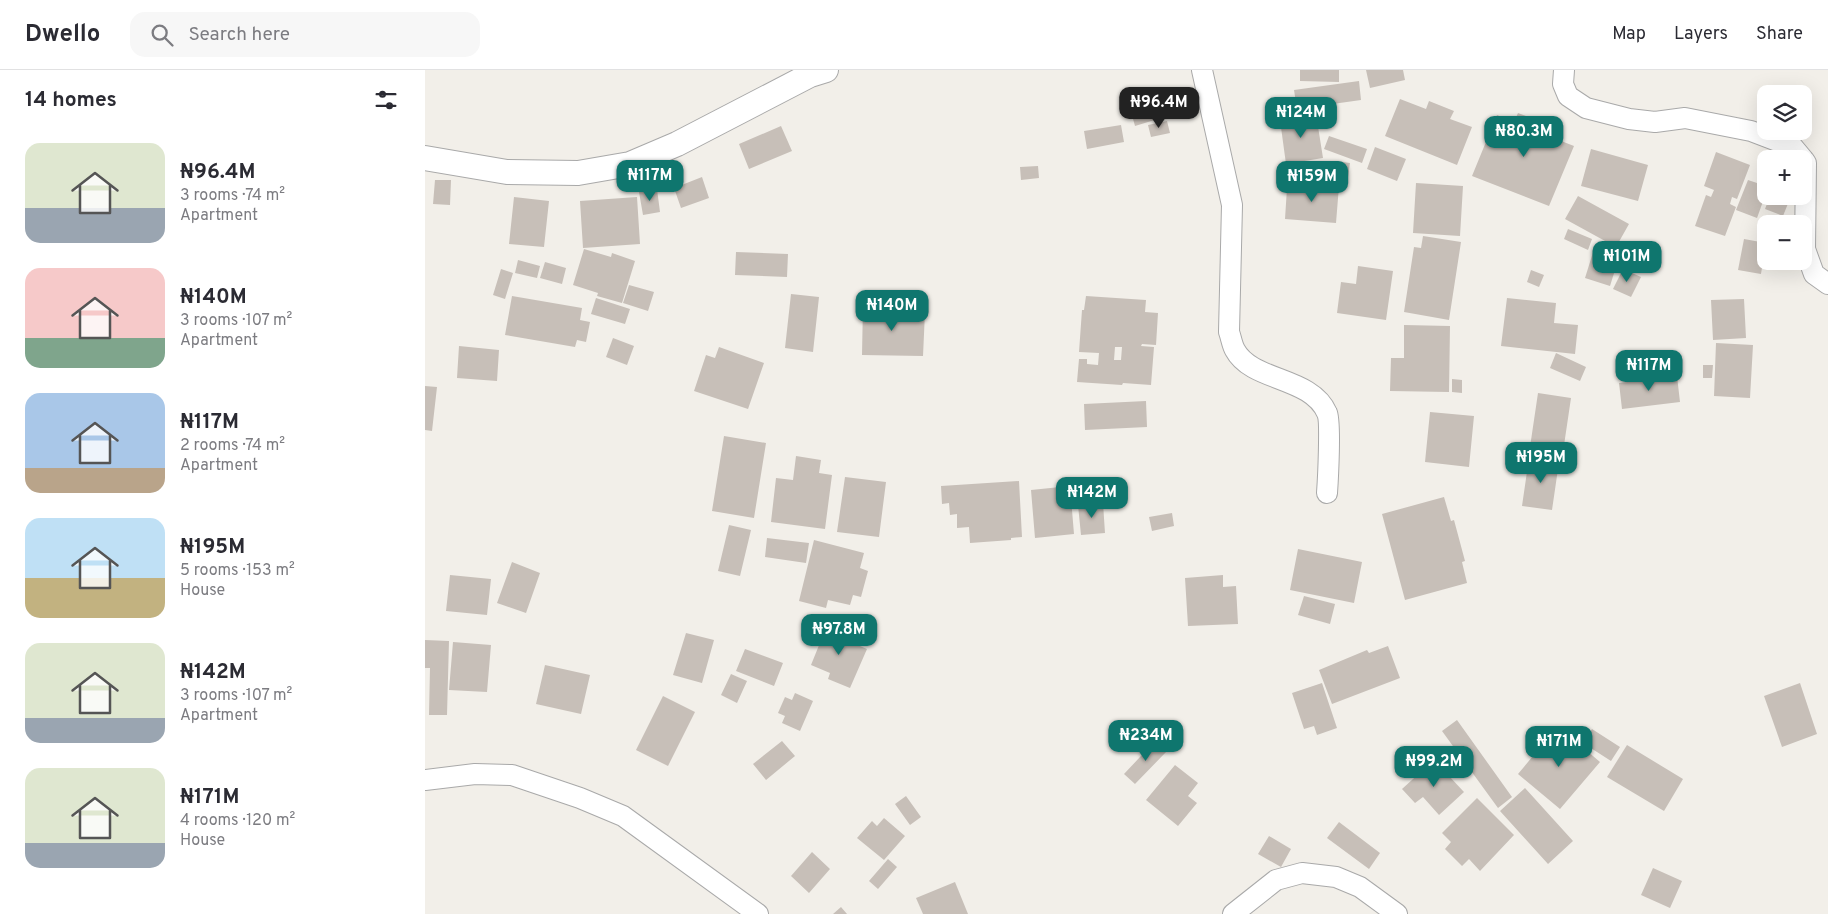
<!DOCTYPE html>
<html lang="en">
<head>
<meta charset="utf-8">
<style>
	:root { --surface:#fff; --page:#f7f7f7; --text:#2b2b33; --muted:#7c7c81; --line:#e1e1e2; --accent:#0f766e }
	body { margin:0; font-family:Overpass,sans-serif; background:var(--page); color:var(--text); height:100vh; display:flex; flex-direction:column; font-size:19px; white-space:nowrap }
	* { box-sizing:border-box; margin:0 }
	p { font-size:16px; color:var(--muted) }
	.icon { flex:none; width:28px; height:28px; fill:none; stroke:currentColor; stroke-width:2; stroke-linecap:round; stroke-linejoin:round }
	.map { position:relative; flex:1; overflow:hidden }
	.sheet { display:flex; flex-direction:column; background:var(--surface); width:425px }
	.sheet>* { flex:none }
	.controls { position:absolute; left:1332px; top:15px; display:grid; gap:10px }
	.controls a { display:grid; place-items:center; width:55px; height:55px; border-radius:10px; background:var(--surface); box-shadow:0 5px 20px #0002; font-size:25px }
	.price { position:absolute; translate:-50% -42px; padding:0 11px; border-radius:10px; background:var(--accent); color:#fff; font-size:16px; line-height:32px; filter:drop-shadow(0 1px 2px #0008) }
	.price::after { content:''; position:absolute; left:50%; top:30px; width:15px; height:11px; margin-left:-8px; background:inherit; clip-path:polygon(0 0,100% 0,50% 100%) }
	.price.selected { background:#222; color:#fff }
	ul { padding:0; list-style:none }
	li { display:flex; align-items:center; gap:15px; height:125px; padding:0 25px }
	li span { display:grid; place-items:center; flex:none; width:140px; height:100px; border-radius:15px; color:#555 }
	li>.icon { margin-inline-start:auto }
	span .icon { width:60px; height:60px; fill:#fffc; stroke-width:1 }
	li b { font-size:21px }
	h2 { display:flex; justify-content:space-between; align-items:center; height:60px; padding:0 25px; font-size:21px }
	header { display:flex; align-items:center; gap:30px; box-sizing:border-box; height:70px; padding:0 25px; background:var(--surface); border-bottom:1px solid var(--line) }
	header strong { font-size:24px }
	nav { display:flex; gap:28px; margin-inline-start:auto; font-size:18px }
	.search { width:350px; height:45px; background:var(--page); display:flex; align-items:center; gap:12px; box-sizing:border-box; padding:0 18px; border-radius:15px; color:var(--muted); font-size:19px }
	main { display:flex; flex:1; min-height:0 }
	.map>svg:first-child { display:block }
</style>
</head>
<body>
<header>
<strong>Dwello</strong>
<div class="search"><svg class="icon" aria-label="search" viewBox="0 0 24 24"><circle cx="10" cy="10" r="6"/><path d="M15 15l6 6"/></svg>Search here</div>
<nav><a>Map</a><a>Layers</a><a>Share</a></nav>
</header>
<main>
<section class="sheet">
<h2>14 homes<svg class="icon" aria-label="filters" viewBox="0 0 24 24"><path d="M4 7h16M4 17h16"/><circle cx="9" cy="7" r="2"/><circle cx="15" cy="17" r="2"/></svg></h2>
<ul>
<li><span style="background:linear-gradient(#dfe7d0 65%,#9aa5b1 0)"><svg class="icon" aria-label="home" viewBox="0 0 24 24"><path d="M3 11l9-7 9 7M6 9v11h12V9"/></svg></span><div><b>₦96.4M</b><p>3 rooms · 74 m²</p><p>Apartment</p></div></li>
<li><span style="background:linear-gradient(#f6c9c9 70%,#7fa58c 0)"><svg class="icon" aria-label="home" viewBox="0 0 24 24"><path d="M3 11l9-7 9 7M6 9v11h12V9"/></svg></span><div><b>₦140M</b><p>3 rooms · 107 m²</p><p>Apartment</p></div></li>
<li><span style="background:linear-gradient(#a9c7e8 75%,#b9a48a 0)"><svg class="icon" aria-label="home" viewBox="0 0 24 24"><path d="M3 11l9-7 9 7M6 9v11h12V9"/></svg></span><div><b>₦117M</b><p>2 rooms · 74 m²</p><p>Apartment</p></div></li>
<li><span style="background:linear-gradient(#bfe0f5 60%,#c2b280 0)"><svg class="icon" aria-label="home" viewBox="0 0 24 24"><path d="M3 11l9-7 9 7M6 9v11h12V9"/></svg></span><div><b>₦195M</b><p>5 rooms · 153 m²</p><p>House</p></div></li>
<li><span style="background:linear-gradient(#dfe7d0 75%,#9aa5b1 0)"><svg class="icon" aria-label="home" viewBox="0 0 24 24"><path d="M3 11l9-7 9 7M6 9v11h12V9"/></svg></span><div><b>₦142M</b><p>3 rooms · 107 m²</p><p>Apartment</p></div></li>
<li><span style="background:linear-gradient(#dfe7d0 75%,#9aa5b1 0)"><svg class="icon" aria-label="home" viewBox="0 0 24 24"><path d="M3 11l9-7 9 7M6 9v11h12V9"/></svg></span><div><b>₦171M</b><p>4 rooms · 120 m²</p><p>House</p></div></li>
</ul>
</section>
<div class="map">
<svg width="1403" height="844" viewBox="0 0 1403 844">
	<rect width="100%" height="100%" fill="#f2efe9"/>
	<path fill="#c7bfb8" fill-rule="evenodd" d="M875,0H914V12L875,11Z
		M941,0H978L980,10L945,18Z
		M934,11L936,30L872,39L869,20Z
		M741,27L746,45L710,56L705,38Z
		M975,29L1001,39L1004,31L1029,41L1025,49L1047,57L1032,95L960,66Z
		M1093,43L1135,59L1131,69L1149,76L1124,136L1047,106L1072,45L1089,52Z
		M891,44L898,88L861,94L855,50Z
		M742,51L745,63L726,67L723,55Z
		M696,55L699,72L662,79L659,61Z
		M356,56L367,81L324,99L314,74Z
		M904,66L942,79L937,93L899,79Z
		M950,77L981,89L972,111L942,99Z
		M1166,79L1223,95L1213,131L1156,116Z
		M1291,82L1325,95L1312,129L1307,127L1305,134L1311,137L1300,166L1270,156L1281,125L1286,127L1289,120L1279,116Z
		M910,91L925,93L922,114L906,111Z
		M613,96L614,108L596,110L595,97Z
		M277,107L284,128L256,138L249,118Z
		M10,110H26L25,135L8,134Z
		M1323,110L1341,116V123L1332,148L1311,140Z
		M872,113L914,116L911,153L860,149L862,118H871Z
		M991,113L1038,116L1035,166L988,163Z
		M232,119L235,142L218,145L214,122Z
		M1153,126L1204,154L1191,177L1140,149Z
		M1345,126H1366L1358,146L1340,139Z
		M89,127L124,131L119,177L84,174Z
		M212,127L215,174L158,178L155,131Z
		M1143,159L1167,169L1163,180L1139,169Z
		M998,166L1036,172L1024,250L979,242L989,177L996,178Z
		M1319,169L1341,173L1336,204L1313,200Z
		M1204,173L1225,180L1217,202L1196,195Z
		M1170,176L1195,184L1185,216L1160,208Z
		M159,179L186,187L187,183L210,191L197,233L172,226L173,223L148,215Z
		M311,182L363,184L362,207L310,205Z
		M93,190L115,196L112,208L90,203Z
		M120,192L141,198L137,214L115,208Z
		M933,196L968,201L961,250L912,243L916,212L931,214Z
		M76,199L88,203L80,229L68,225Z
		M1198,199L1216,207L1206,227L1188,219Z
		M1106,200L1119,205L1114,217L1102,212Z
		M204,215L229,222L223,241L198,233Z
		M366,224L394,227L388,282L360,278Z
		M87,226L157,238L155,250L165,252L161,272L152,270L150,277L80,265Z
		M661,226L721,230L720,242L733,243L731,275L717,274L716,276L729,277L726,315L698,313L697,315L652,312L654,289H662V294L673,295L674,283L654,282L657,240H659ZM690,277H697L696,290H689Z
		M171,228L205,239L200,254L166,244Z
		M1082,228L1131,233L1129,253L1153,255L1150,284L1076,276Z
		M1319,229L1321,268L1288,270L1286,230Z
		M438,234L463,235V241L500,242L498,286L437,285Z
		M979,255L1025,256L1024,322L965,321L966,288H979Z
		M188,268L209,276L202,295L181,287Z
		M1291,273L1328,275L1325,328L1289,326Z
		M34,276L74,280L72,311L32,308Z
		M294,277L339,293L323,339L269,321L281,285L290,288Z
		M1131,283L1161,297L1155,311L1125,298Z
		M1278,295H1288L1287,308H1278Z
		M1252,306L1255,332L1197,339L1194,313Z
		M1027,309L1037,310V323L1027,322Z
		M0,316L12,317L7,361L0,360Z
		M1113,323L1146,328L1138,382L1105,377Z
		M721,331L722,357L660,360L659,334Z
		M1005,342L1049,346L1044,397L1000,392Z
		M299,366L341,373L329,448L287,441Z
		M371,386L396,390L394,403L407,405L400,459L346,452L351,408L368,410Z
		M1104,388L1134,392L1127,440L1097,436Z
		M420,407L461,412L454,467L412,462Z
		M594,411L597,467L586,468V470L545,473L544,457L532,458V444L525,445L524,433L517,434L516,416Z
		M645,416L649,464L610,468L606,420Z
		M1019,427L1026,451L1029,450L1040,491L1037,492L1042,513L980,530L957,444Z
		M678,433L680,463L656,465L653,435Z
		M747,443L749,456L727,461L724,447Z
		M304,455L326,460L315,506L293,501Z
		M342,468L384,473L381,493L340,487Z
		M389,470L439,483L435,498L443,501L436,527L428,525L425,535L403,530L401,538L374,531Z
		M873,479L937,492L929,533L865,520Z
		M87,492L115,503L101,543L72,533Z
		M25,505L66,509L62,545L21,541Z
		M798,505V517L811,516L813,554L763,556L760,508Z
		M879,526L910,534L905,554L873,545Z
		M403,553L426,562L423,571L442,579L425,618L403,609L405,603L386,595Z
		M261,563L289,570L277,613L248,605Z
		M0,570L24,571L22,645H4L5,598H0Z
		M28,572L66,575L62,622L24,620Z
		M963,576L975,608L907,634L894,600L942,580L944,583Z
		M320,579L358,593L349,616L311,601Z
		M120,595L165,605L156,644L111,634Z
		M306,604L322,611L312,633L296,625Z
		M897,613L912,658L892,665L889,656L879,659L867,623Z
		M1375,613L1392,664L1357,677L1339,626Z
		M370,623L388,631L375,661L357,653L360,646L353,643L360,627L367,630Z
		M238,626L270,642L243,696L211,680Z
		M1032,650L1087,727L1073,738L1017,661Z
		M1133,656L1175,692L1135,739L1093,704Z
		M1167,659L1195,677L1186,691L1158,673Z
		M731,670L742,681L710,714L699,704Z
		M357,671L370,686L341,710L328,694Z
		M1202,675L1258,709L1239,741L1182,707Z
		M1009,690L1039,722L1014,745L998,727L990,733L977,719Z
		M750,695L773,713L763,726L772,733L753,756L721,730Z
		M1100,718L1148,771L1123,794L1075,741Z
		M481,726L496,747L485,755L470,734Z
		M1052,728L1089,765L1055,801L1044,789L1037,796L1020,779L1026,772L1017,763Z
		M459,748L480,766L459,790L432,768L447,751L452,756Z
		M914,752L955,783L944,799L902,768Z
		M844,766L866,779L856,797L833,784Z
		M387,782L405,799L384,823L366,806Z
		M463,789L472,797L453,819L444,811Z
		M1228,798L1257,811L1245,838L1216,825Z
		M530,812L543,844H498L491,828Z
		M416,837L422,844H408Z"/>
	<g fill="none" stroke-linecap="round" stroke-linejoin="round">
		<g stroke="#a9a9a9" stroke-width="22">
			<path id="minor" d="M777,0L807,135L804,262C806,267 807,275 810,280C827,312 886,306 902,343C906,351 903,409 902,423
				M1139,0L1138,14L1143,26L1161,38L1204,49L1230,52L1260,48L1326,61L1368,77L1378,89
				M1379,90L1381,93L1380,179L1389,204L1403,214
				M0,710L50,704L87,705L155,728L198,746L333,844
				M808,844L851,810L877,803L911,807L935,817L972,844"/>
		</g>
		<g stroke="#a9a9a9" stroke-width="26">
			<path id="tertiary" d="M0,88L82,102L153,103L205,94L252,74L385,5L401,0"/>
		</g>
		<use href="#minor" stroke="#fff" stroke-width="20"/>
		<use href="#tertiary" stroke="#fff" stroke-width="24"/>
	</g>
</svg>
<div class="controls">
<a><svg class="icon" aria-label="layers" viewBox="0 0 24 24"><path d="M12 4l9 5-9 5-9-5zM3 14l9 5 9-5"/></svg></a>
<a>+</a>
<a>−</a>
</div>
<b class="price selected" style="left:734px;top:59px">₦96.4M</b>
<b class="price" style="left:876px;top:69px">₦124M</b>
<b class="price" style="left:1099px;top:88px">₦80.3M</b>
<b class="price" style="left:225px;top:132px">₦117M</b>
<b class="price" style="left:887px;top:133px">₦159M</b>
<b class="price" style="left:1202px;top:213px">₦101M</b>
<b class="price" style="left:467px;top:262px">₦140M</b>
<b class="price" style="left:1224px;top:322px">₦117M</b>
<b class="price" style="left:1116px;top:414px">₦195M</b>
<b class="price" style="left:667px;top:449px">₦142M</b>
<b class="price" style="left:414px;top:586px">₦97.8M</b>
<b class="price" style="left:721px;top:692px">₦234M</b>
<b class="price" style="left:1134px;top:698px">₦171M</b>
<b class="price" style="left:1009px;top:718px">₦99.2M</b>
</div>
</main>
</body>
</html>
